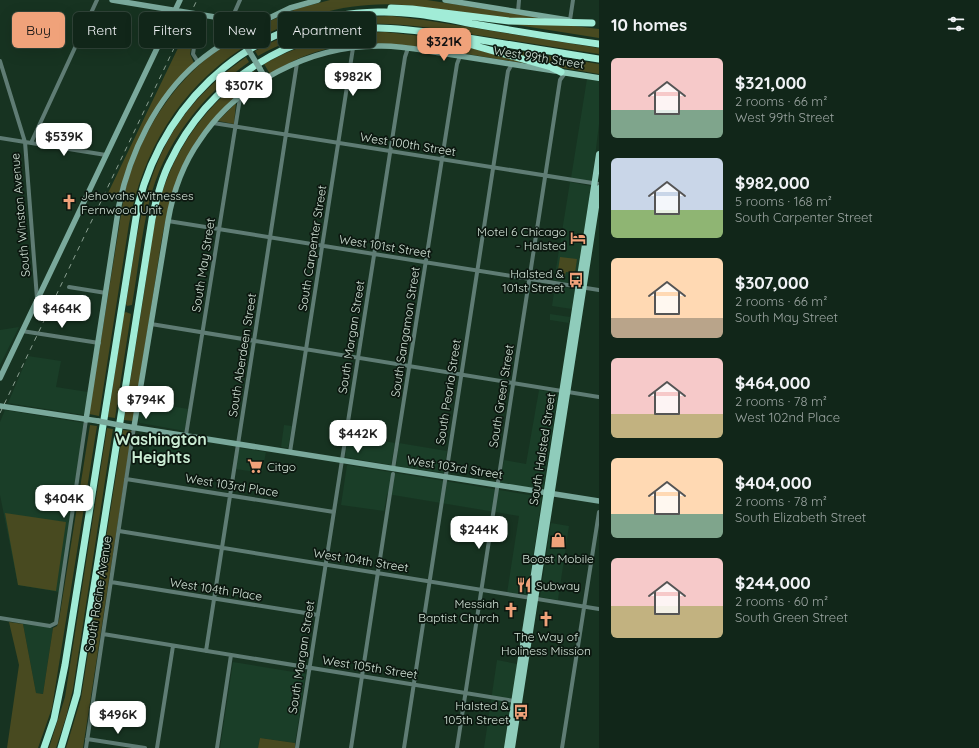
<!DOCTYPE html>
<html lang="en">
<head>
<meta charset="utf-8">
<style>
	:root { --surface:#112619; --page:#1a2e22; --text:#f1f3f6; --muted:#9ca5a2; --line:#304338; --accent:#f0a27a }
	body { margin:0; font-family:Quicksand,sans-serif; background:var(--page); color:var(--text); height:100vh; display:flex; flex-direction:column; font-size:15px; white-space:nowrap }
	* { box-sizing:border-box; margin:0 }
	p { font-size:13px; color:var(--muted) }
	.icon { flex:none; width:22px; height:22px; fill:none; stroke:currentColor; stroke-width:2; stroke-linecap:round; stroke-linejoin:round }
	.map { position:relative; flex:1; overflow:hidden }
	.side { display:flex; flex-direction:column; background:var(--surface); width:380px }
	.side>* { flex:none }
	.hud { position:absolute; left:12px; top:12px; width:380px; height:36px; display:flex; gap:8px }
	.price { position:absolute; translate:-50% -34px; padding:0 9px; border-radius:8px; background:#fff; color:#222; font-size:13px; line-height:26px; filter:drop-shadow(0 1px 2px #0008) }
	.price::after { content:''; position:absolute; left:50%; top:24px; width:12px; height:9px; margin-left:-6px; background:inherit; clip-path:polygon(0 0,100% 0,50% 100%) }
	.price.on { background:var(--accent); color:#111 }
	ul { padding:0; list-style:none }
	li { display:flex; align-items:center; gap:12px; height:100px; padding:0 12px }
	li span { display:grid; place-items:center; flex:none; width:112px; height:80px; border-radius:6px; color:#555 }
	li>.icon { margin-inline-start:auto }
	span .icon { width:48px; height:48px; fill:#fffc; stroke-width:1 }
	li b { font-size:17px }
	h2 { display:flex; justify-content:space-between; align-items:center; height:48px; padding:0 12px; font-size:17px }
	.pill { padding:0 14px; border-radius:6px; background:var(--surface); box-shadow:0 4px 16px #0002,0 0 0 1px var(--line); font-size:14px; line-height:36px }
	.pill.on { background:var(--accent); color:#111 }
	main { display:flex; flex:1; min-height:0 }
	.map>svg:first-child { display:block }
</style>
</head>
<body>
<main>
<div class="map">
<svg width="599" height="748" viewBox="0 0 599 748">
	<rect width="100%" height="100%" fill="#173321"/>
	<path fill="#1a3e28" d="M587,79L599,81V124L592,182L571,178Z
		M570,182L591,186L576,284L554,281Z
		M555,286L575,289L572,309L552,306Z
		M550,314L570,317L569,323L550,320Z
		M19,327L0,365V330Z
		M28,356L61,361L56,387L88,392L84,415L8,403Z
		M539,390L558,393L543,490L500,483L504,460L526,464Z
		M141,401L188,409L185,431L140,423L138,419Z
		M5,410L84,423L59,592L18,585L0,495V422Z
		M284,425L292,426L288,448L281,447Z
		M151,433L182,438L179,460L148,455Z
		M348,435L395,443L391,465L345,457Z
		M399,443L447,451L444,473L396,466Z
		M238,448L266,452L262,473L235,469Z
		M347,465L542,497L527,597L507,593L519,516L387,494L384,511L341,505Z
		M551,523L569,526L558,600L540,597Z
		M23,624L53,628L43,694L36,693Z
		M497,660L517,664L504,748H484Z
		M233,662L306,674L295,743L260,738L258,748H220Z"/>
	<path fill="#484a20" d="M330,0H427L556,20C539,20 521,20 504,19C471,15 438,8 404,5C349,1 298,16 250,43L244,33L296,9Z
		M392,16L424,20L599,48V54C558,48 517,41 476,35C390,21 339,13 258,56L255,51C298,27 343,16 392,16Z
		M193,17L196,20L190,54L194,63L178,80L129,161L119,194L108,193Z
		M511,24L565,25L599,29V38Z
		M385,32L430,37L531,64C502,60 474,55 446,51C379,40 330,36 270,74L264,64C302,43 341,33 385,32Z
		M235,39L241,49C178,91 143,151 129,224L99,416L89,414L124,196C135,148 160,102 195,69C207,57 221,48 235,39Z
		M498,48L599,64V74L563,68L497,51Z
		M246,57L249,62C201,96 163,145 149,203C141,236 138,271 132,305L127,306L126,304C143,196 150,125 246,57Z
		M254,71L260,80C176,135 168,197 154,289C147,333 140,377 133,421L124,420C131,375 138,331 145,287C149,260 152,231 159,204C173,149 208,102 254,71Z
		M236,103L234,124L218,121Z
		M560,257L577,259L575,273L566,272L564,279L557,277Z
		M126,312L131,314L115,418L108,417L124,313Z
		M90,425L97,426L52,708L38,748H7L19,665L9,622L23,624L36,693L43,694L53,628L57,626L59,620Z
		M107,428L113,429L73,689L66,717L56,748H49L65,697Z
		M123,430L132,431L83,748H66L81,698Z
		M5,513L66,522L56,591L18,585Z
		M260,738L295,743V748H258Z"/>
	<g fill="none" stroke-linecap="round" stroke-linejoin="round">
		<path stroke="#5f7c74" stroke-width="4" d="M518,12L519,0
			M232,18L240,0
			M570,20L573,0
			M0,61L25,142L37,298
			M198,62L193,54L199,14
			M213,123L599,184
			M0,138L106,155
			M31,143L97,0
			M168,221L599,290
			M69,287L106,293
			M151,324L599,397
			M22,331L99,343
			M186,435L240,98
			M290,452L353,48
			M393,469L457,64L460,56
			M126,479L334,512
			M119,531L599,609
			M111,582L318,615
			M0,618L50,626L56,623L86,420
			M103,634L514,701
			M206,651L297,63
			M87,739L145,748
			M86,748L134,427
			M157,748L173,646
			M217,748L231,655
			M297,748L405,57L408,48
			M351,748L393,474
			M404,748L508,71L512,64
			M457,748L560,80L565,73
			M562,748L599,512"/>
		<path stroke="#7aa99c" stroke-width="5.5" d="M112,0L221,18L228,21L245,44
			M445,0L568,20
			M228,21L232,18L261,22L290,8L318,0
			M260,69L266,79
			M0,378L180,0
			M0,406L98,421
			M86,420L119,205C130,153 156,98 197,63C217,46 239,34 261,22
			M124,426L599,501
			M134,427L168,221C173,192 183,164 200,140C238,83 310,46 378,46C401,45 425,51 447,54C483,60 519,65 555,71"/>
		<path stroke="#8fccbb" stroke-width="6" d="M561,72L599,78
			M507,748L599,154
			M512,748L599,188"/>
		<path stroke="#a1ecd7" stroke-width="7" d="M391,8L412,9L509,21L592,23
			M451,39L551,67L561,72
			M44,748L54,719L65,665L138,205C166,93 261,14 378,12C410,11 442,18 474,24C515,31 557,38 599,44
			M61,748L77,694L152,219C156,200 161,179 170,162C208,82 290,29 378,28C408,28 438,34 468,38C511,45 555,52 599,59"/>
		<path stroke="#8ba092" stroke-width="1" stroke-dasharray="5 5" stroke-linecap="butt" d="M0,413L197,0"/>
		<path stroke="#7aa99c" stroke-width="5.5" d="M245,44L260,69
			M98,421L124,426"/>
	</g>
	<defs>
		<g id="church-bare" transform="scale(1.2)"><path d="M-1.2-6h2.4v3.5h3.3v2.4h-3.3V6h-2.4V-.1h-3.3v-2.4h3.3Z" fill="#f0a27a" stroke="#0c1810" stroke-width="2.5" paint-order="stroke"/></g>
		<g id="hotel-bare" transform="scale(1.2)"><path d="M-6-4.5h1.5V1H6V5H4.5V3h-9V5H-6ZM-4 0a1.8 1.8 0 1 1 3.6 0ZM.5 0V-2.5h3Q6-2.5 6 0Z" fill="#f0a27a" stroke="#0c1810" stroke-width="2.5" paint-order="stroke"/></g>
		<g id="bus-bare" transform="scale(1.2)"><path d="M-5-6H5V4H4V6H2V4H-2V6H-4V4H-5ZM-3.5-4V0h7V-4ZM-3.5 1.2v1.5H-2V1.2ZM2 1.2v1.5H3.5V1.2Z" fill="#f0a27a" stroke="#0c1810" stroke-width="2.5" paint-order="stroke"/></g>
		<g id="supermarket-bare" transform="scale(1.2)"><path d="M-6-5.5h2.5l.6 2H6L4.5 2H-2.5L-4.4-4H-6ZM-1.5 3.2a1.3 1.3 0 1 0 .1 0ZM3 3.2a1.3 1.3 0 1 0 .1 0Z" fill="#f0a27a" stroke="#0c1810" stroke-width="2.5" paint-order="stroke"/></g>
		<g id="shop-bare" transform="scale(1.2)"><path d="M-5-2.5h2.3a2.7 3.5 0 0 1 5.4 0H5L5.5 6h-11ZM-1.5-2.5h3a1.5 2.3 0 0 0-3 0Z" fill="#f0a27a" stroke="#0c1810" stroke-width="2.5" paint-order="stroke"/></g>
		<g id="restaurant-bare" transform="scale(1.2)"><path d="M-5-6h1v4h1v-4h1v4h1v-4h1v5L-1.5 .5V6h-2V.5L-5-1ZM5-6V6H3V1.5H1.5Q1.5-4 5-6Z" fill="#f0a27a" stroke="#0c1810" stroke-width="2.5" paint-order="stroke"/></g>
	</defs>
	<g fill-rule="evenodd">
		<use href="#church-bare" x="69" y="202"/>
		<use href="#hotel-bare" x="578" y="238"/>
		<use href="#bus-bare" x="576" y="280"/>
		<use href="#supermarket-bare" x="255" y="466"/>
		<use href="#shop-bare" x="558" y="540"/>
		<use href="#restaurant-bare" x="524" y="585"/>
		<use href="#church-bare" x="511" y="610"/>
		<use href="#church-bare" x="546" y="619"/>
		<use href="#bus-bare" x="521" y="712"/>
	</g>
	<g text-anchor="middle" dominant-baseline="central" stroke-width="3.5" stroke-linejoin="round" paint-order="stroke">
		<g font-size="12" fill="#d3e4d8" stroke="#0c1810">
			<text transform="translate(539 57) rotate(9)">West 99th Street</text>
			<text transform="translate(408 144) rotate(9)">West 100th Street</text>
			<text transform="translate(20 215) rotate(-95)">South Winston Avenue</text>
			<text transform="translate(385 246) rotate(9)">West 101st Street</text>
			<text transform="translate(312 248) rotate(-81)">South Carpenter Street</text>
			<text transform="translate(203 265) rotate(-81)">South May Street</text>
			<text transform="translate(405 332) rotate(-81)">South Sangamon Street</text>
			<text transform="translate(351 337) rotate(-81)">South Morgan Street</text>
			<text transform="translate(242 355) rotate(-81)">South Aberdeen Street</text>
			<text transform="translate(448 392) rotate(-81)">South Peoria Street</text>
			<text transform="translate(501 396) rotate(-81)">South Green Street</text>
			<text transform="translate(542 449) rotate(-81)">South Halsted Street</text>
			<text transform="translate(455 467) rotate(9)">West 103rd Street</text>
			<text transform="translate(232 485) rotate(9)">West 103rd Place</text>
			<text transform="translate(361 560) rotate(9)">West 104th Street</text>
			<text transform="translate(216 589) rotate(9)">West 104th Place</text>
			<text transform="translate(98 594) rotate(-81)">South Racine Avenue</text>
			<text transform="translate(301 657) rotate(-81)">South Morgan Street</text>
			<text transform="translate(370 667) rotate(9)">West 105th Street</text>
		</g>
		<g font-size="12" fill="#d3e4d8" stroke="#0c1810" text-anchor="end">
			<text x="81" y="195" text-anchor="start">Jehovahs Witnesses<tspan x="81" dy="14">Fernwood Unit</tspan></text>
			<text x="566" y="231">Motel 6 Chicago<tspan x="566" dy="14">- Halsted</tspan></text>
			<text x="564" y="273">Halsted &amp;<tspan x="564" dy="14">101st Street</tspan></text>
			<text x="267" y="466" text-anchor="start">Citgo</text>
			<text x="558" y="558" text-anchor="middle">Boost Mobile</text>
			<text x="536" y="585" text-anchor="start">Subway</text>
			<text x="499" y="603">Messiah<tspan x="499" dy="14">Baptist Church</tspan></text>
			<text x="546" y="636" text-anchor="middle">The Way of<tspan x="546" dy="14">Holiness Mission</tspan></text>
			<text x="509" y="705">Halsted &amp;<tspan x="509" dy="14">105th Street</tspan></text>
		</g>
		<g font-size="16" font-weight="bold" fill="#cbedd4" stroke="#0c1810">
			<text x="161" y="439">Washington<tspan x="161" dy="18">Heights</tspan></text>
		</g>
	</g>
</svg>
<b class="price on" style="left:444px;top:62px">$321K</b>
<b class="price" style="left:353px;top:97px">$982K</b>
<b class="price" style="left:244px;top:106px">$307K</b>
<b class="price" style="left:64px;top:157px">$539K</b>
<b class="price" style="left:62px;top:329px">$464K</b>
<b class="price" style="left:146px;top:420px">$794K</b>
<b class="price" style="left:358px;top:454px">$442K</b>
<b class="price" style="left:64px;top:519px">$404K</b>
<b class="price" style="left:479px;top:550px">$244K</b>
<b class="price" style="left:118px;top:735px">$496K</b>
<div class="hud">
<a class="pill on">Buy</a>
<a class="pill">Rent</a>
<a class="pill">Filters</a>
<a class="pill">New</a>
<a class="pill">Apartment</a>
</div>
</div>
<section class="side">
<h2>10 homes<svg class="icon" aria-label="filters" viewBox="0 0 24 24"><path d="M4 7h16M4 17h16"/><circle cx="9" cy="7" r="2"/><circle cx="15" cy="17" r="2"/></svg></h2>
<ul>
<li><span style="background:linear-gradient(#f6c9c9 65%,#7fa58c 0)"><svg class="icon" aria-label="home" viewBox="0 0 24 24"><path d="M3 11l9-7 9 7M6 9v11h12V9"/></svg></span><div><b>$321,000</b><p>2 rooms · 66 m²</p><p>West 99th Street</p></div></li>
<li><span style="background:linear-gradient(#c9d6e8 65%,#8fb573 0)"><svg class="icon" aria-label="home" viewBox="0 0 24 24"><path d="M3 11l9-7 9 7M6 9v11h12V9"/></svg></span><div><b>$982,000</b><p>5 rooms · 168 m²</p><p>South Carpenter Street</p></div></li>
<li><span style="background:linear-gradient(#ffd9b3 75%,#b9a48a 0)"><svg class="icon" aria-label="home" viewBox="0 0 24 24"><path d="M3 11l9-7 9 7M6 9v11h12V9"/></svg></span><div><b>$307,000</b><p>2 rooms · 66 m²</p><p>South May Street</p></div></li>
<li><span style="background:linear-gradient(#f6c9c9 70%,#c2b280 0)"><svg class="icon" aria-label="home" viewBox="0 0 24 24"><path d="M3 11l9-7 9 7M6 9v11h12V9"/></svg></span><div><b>$464,000</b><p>2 rooms · 78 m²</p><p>West 102nd Place</p></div></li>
<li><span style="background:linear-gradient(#ffd9b3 70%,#7fa58c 0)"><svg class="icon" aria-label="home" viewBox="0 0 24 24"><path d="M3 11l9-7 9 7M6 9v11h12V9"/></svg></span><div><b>$404,000</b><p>2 rooms · 78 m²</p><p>South Elizabeth Street</p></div></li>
<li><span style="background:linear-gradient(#f6c9c9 60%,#c2b280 0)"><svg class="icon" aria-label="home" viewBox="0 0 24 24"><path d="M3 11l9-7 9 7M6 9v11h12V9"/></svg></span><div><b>$244,000</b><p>2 rooms · 60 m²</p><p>South Green Street</p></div></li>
</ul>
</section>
</main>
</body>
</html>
